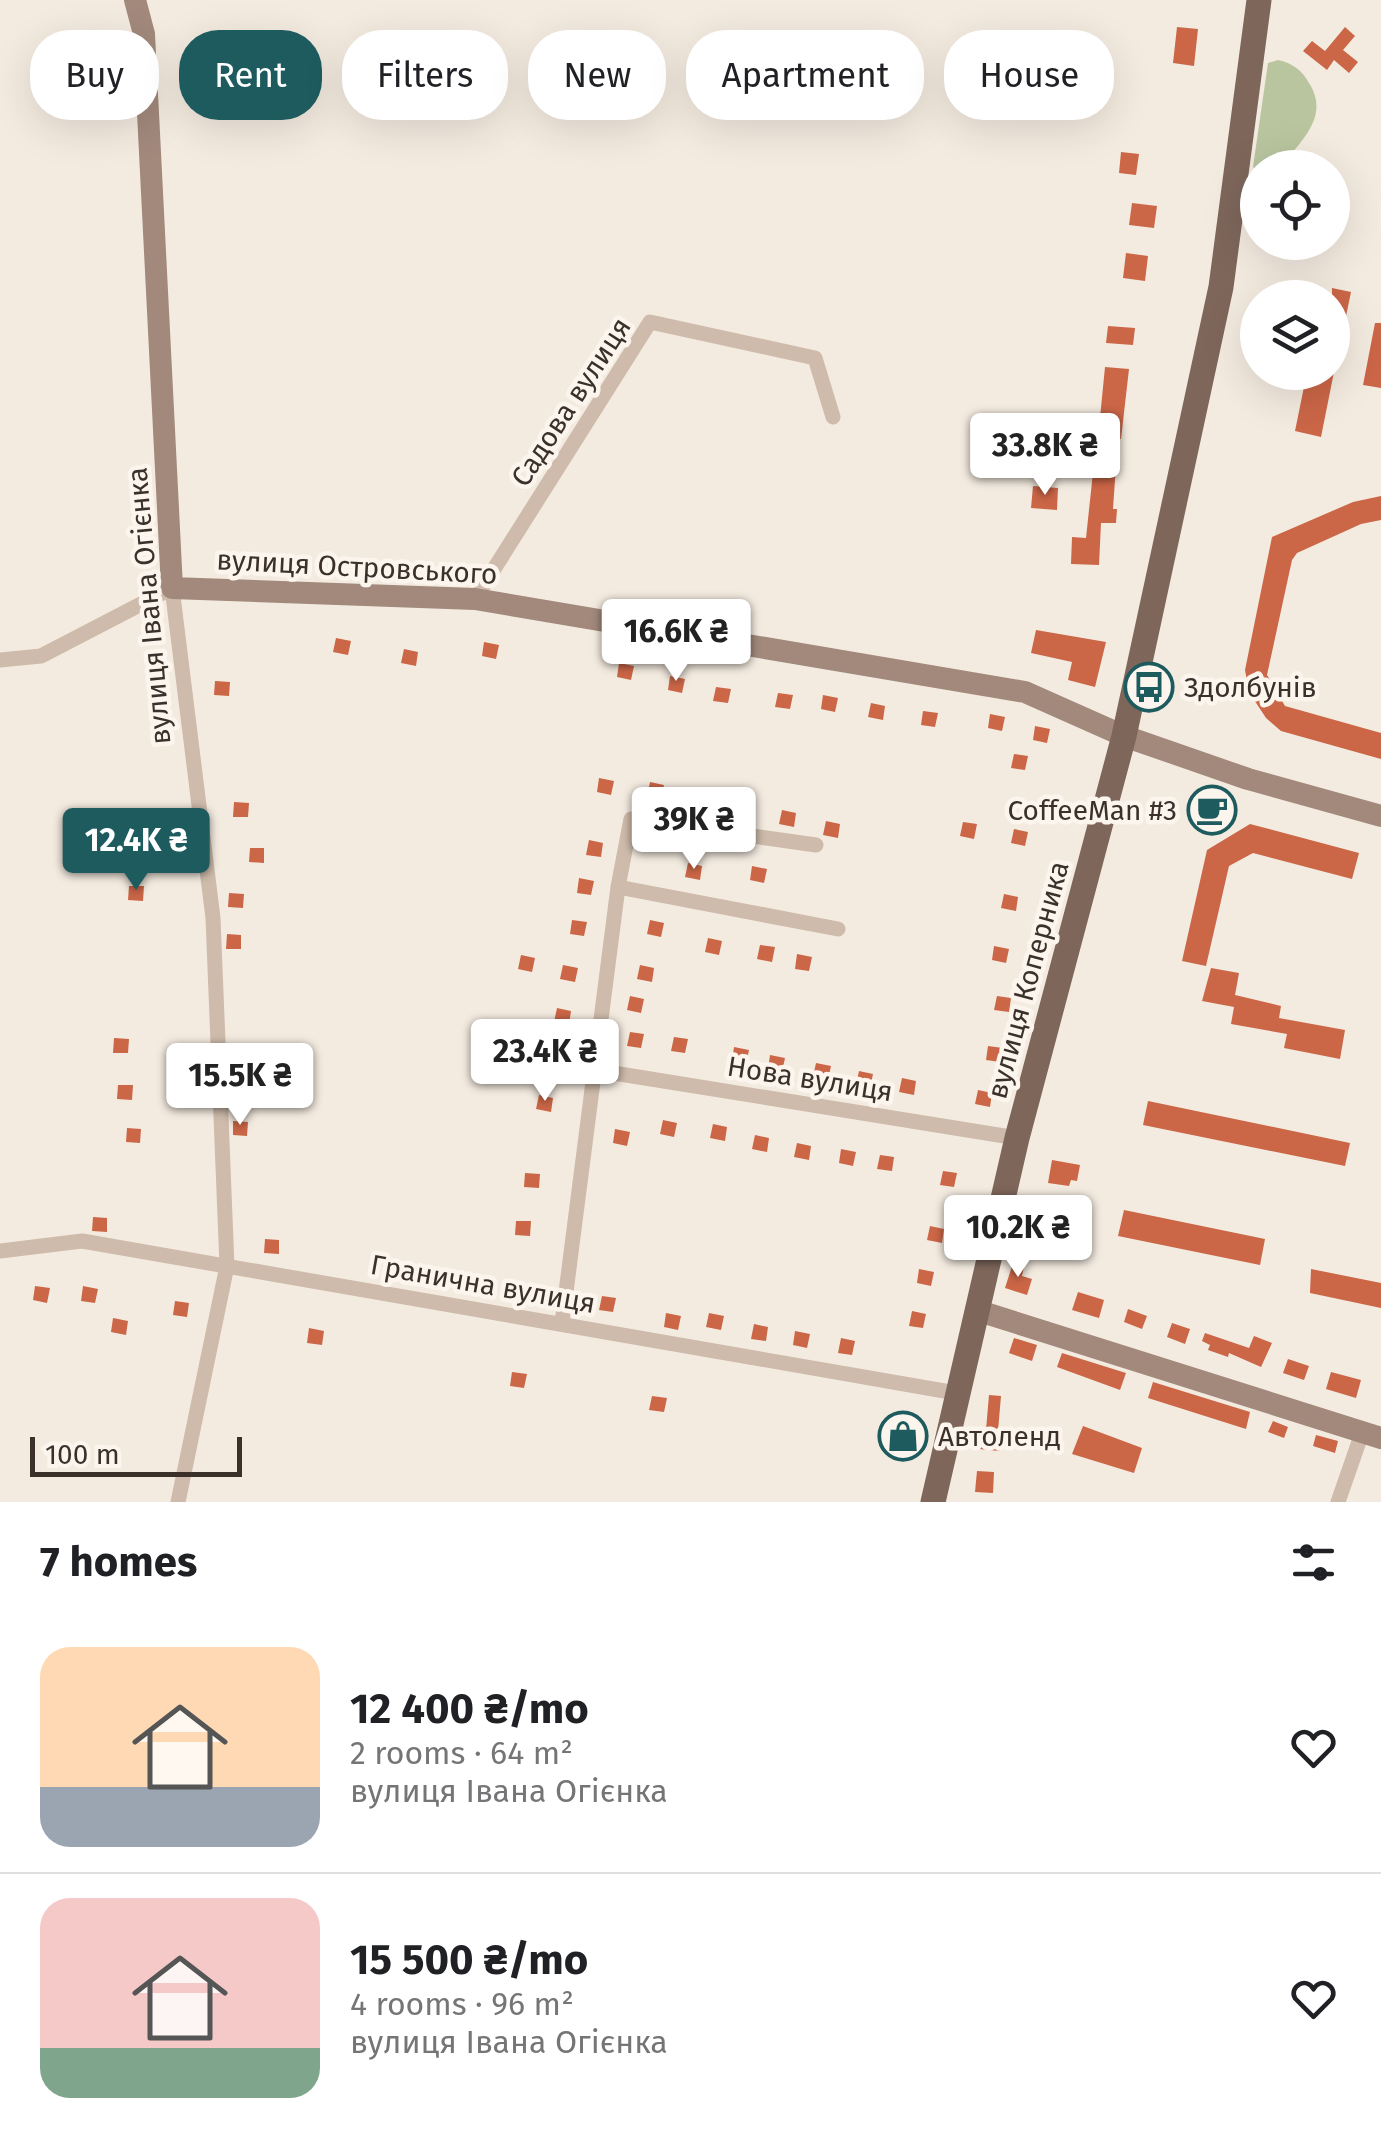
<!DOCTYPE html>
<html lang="en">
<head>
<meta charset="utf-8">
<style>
	:root { --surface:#fff; --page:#f6f6f6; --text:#202124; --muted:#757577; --line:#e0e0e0; --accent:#1d5b5f }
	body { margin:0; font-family:"Fira Sans",sans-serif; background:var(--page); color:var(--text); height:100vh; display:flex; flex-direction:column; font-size:38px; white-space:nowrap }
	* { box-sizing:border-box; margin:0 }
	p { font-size:32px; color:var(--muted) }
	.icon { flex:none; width:55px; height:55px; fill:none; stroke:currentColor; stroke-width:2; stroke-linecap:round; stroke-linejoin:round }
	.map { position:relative; height:1502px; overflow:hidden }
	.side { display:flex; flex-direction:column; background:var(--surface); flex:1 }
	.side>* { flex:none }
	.top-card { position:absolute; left:30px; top:30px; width:1322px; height:90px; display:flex; gap:20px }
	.fabs { position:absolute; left:1240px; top:150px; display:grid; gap:20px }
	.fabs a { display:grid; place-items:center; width:110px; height:110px; border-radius:50%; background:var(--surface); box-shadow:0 10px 40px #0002; font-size:50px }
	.scale { position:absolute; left:30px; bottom:25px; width:212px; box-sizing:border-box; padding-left:10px; border:5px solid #3b302a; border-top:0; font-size:28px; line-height:35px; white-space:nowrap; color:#3b302a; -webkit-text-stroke:8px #fbf5ed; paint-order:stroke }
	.price { position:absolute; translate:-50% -85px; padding:0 22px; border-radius:10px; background:#fff; color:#222; font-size:32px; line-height:65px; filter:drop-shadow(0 2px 5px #0008) }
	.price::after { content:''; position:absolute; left:50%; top:60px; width:30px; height:22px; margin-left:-15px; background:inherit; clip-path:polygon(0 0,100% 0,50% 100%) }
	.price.selected { background:var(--accent); color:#fff }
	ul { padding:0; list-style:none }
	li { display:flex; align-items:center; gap:30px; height:250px; padding:0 40px }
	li+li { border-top:2px solid var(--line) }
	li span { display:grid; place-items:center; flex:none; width:280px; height:200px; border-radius:30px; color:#555 }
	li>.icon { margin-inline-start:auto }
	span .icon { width:120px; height:120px; fill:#fffc; stroke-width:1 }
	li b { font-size:42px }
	h2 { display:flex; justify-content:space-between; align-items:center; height:120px; padding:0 40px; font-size:42px }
	.chip { padding:0 35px; border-radius:40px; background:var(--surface); box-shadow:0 10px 40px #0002; font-size:35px; line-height:90px }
	.chip.selected { background:var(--accent); color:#fff }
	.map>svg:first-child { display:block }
</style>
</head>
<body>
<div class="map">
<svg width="1381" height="1502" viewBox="0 0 1381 1502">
	<rect width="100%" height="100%" fill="#f4ebe0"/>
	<path fill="#b8c59f" d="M1278,60C1292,63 1302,70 1309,83C1330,116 1302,140 1282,165L1258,168L1257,171L1253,167L1268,63Z"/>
	<path fill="#cb6647" d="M1177,27L1198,29L1194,66L1173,63Z
		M1345,27L1355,36L1343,50L1358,62L1349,73L1334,60L1327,70L1303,51L1312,41L1325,51Z
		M1121,152L1139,154L1136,175L1119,173Z
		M1132,203L1157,206L1154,228L1129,225Z
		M1126,253L1148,256L1145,281L1123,278Z
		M1332,288L1351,292L1338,355H1332Z
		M1375,323H1381V388L1363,385Z
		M1108,326L1135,328L1133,345L1106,343Z
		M1105,367L1129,369L1121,439L1098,438Z
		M1307,372H1334L1321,437L1295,431Z
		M1065,445H1081V460H1065Z
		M1094,463L1116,465L1113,509H1117L1116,523H1101L1099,565L1071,564L1072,537L1086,538Z
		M1033,486L1058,488L1057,510L1031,508Z
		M1381,496V520L1361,524L1297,553L1292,560L1267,675L1285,706L1381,733V759L1281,731L1266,718L1249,692L1245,670L1272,537L1353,502Z
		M1036,630L1106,642L1095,687L1068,680L1072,662L1031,653Z
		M336,638L351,641L348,655L333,652Z
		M484,642L499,645L496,659L482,656Z
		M404,649L418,652L416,666L401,663Z
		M619,663L634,666L631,680L617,677Z
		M670,676L685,679L682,693L668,690Z
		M215,681L230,682L229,696L214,695Z
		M716,687L731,689L728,703L713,701Z
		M778,693L793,695L790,709L775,707Z
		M823,695L838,698L835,712L821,709Z
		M871,703L885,706L883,720L868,717Z
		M923,711L938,713L935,727L921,725Z
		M990,714L1005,717L1002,731L988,728Z
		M1035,726L1050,729L1047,743L1033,740Z
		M1014,754L1028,756L1025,770L1011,768Z
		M599,778L614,781L611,795L597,792Z
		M650,782L664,785L661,799L647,797Z
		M699,792L713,795L711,809L696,806Z
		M234,802L249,803L248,817H233Z
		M782,810L796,813L794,827L779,824Z
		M826,821L840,824L838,838L823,835Z
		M963,822L977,824L974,839L960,836Z
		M1250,824L1359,853L1352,879L1253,853L1229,866L1206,966L1182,961L1207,850Z
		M1014,829L1028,832L1025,846L1011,843Z
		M88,838H103L102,853L88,852Z
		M589,840L603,843L601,857L586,855Z
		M250,848H264V863L249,862Z
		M123,849L138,850L137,864H122Z
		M688,863L702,866L700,880L685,877Z
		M752,866L767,869L764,883L750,880Z
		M579,878L594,881L591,895L577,893Z
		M129,886H144L143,901L128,900Z
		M229,893L244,894L243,908L228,907Z
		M1004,894L1018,897L1016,911L1001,908Z
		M572,920L587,922L584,936L570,934Z
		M650,920L664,923L661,937L647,934Z
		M227,934L241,935V949H226Z
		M708,938L722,941L719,955L705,952Z
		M760,945L775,947L772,962L757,959Z
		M994,946L1009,949L1006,963L992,960Z
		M797,954L812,957L809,971L795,969Z
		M521,955L535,958L532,972L518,969Z
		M563,965L578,968L575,982L560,979Z
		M640,965L654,968L652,982L637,979Z
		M1211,968L1239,973L1235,995L1281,1006L1279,1018L1345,1030L1340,1059L1284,1048L1287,1034L1231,1024L1234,1007L1202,1001Z
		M630,996L644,999L641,1013L627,1010Z
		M997,996L1011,998L1009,1012L994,1010Z
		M557,1008L571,1011L569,1025L554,1022Z
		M630,1032L644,1034L641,1048L627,1046Z
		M674,1037L688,1039L685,1053L671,1051Z
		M114,1038L129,1039L128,1053H113Z
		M988,1046L1003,1048L1000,1062L986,1060Z
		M734,1047L749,1050L746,1064L732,1061Z
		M545,1050L560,1052L557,1067L542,1064Z
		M770,1055L785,1058L782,1072L768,1069Z
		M816,1063L831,1066L828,1080L813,1077Z
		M234,1071L249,1072L248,1086H233Z
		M859,1071L873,1074L870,1088L856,1085Z
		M902,1078L916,1081L914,1095L899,1092Z
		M118,1085H133L132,1100L117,1099Z
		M978,1090L992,1093L990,1107L975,1104Z
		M539,1095L553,1098L551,1112L536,1109Z
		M1148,1101L1350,1143L1345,1166L1143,1125Z
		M663,1120L677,1123L674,1137L660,1134Z
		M233,1121L248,1122L247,1136L233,1135Z
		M713,1124L727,1127L725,1141L710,1138Z
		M127,1128L141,1129L140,1143L126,1142Z
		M615,1129L630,1132L627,1146L613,1143Z
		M755,1135L769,1138L767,1152L752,1149Z
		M797,1143L811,1146L809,1160L794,1157Z
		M841,1149L856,1152L853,1166L839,1163Z
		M880,1155L894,1157L892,1171L877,1169Z
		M1052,1160L1080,1165L1077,1181L1071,1180L1069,1186L1048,1183Z
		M943,1171L957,1173L954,1187L940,1185Z
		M525,1173L540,1174L539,1188L524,1187Z
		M1025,1208L1092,1226L1089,1240L1021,1224Z
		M1124,1210L1265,1239L1260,1265L1118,1236Z
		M93,1217L107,1218V1232L92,1231Z
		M516,1221H531L530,1236L515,1235Z
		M930,1226L944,1229L942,1243L927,1240Z
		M265,1239L279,1240V1254L264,1253Z
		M1013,1263L1024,1267L1022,1276L1032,1279L1027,1295L1005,1288Z
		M919,1269L934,1272L931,1286L917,1283Z
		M1311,1269L1381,1283V1308L1310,1293Z
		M471,1275L486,1276L485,1290L471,1289Z
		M508,1283L523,1284L522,1298H507Z
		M35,1286L50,1288L47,1303L33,1300Z
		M83,1286L98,1289L95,1303L81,1301Z
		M1078,1292L1104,1300L1099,1318L1072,1310Z
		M602,1296L616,1298L613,1312L599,1310Z
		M175,1301L189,1303L187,1317L173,1315Z
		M1128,1309L1147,1316L1142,1329L1124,1322Z
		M912,1311L926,1314L923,1328L909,1326Z
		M666,1313L681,1316L678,1330L664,1327Z
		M709,1313L724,1316L721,1330L706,1327Z
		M113,1318L128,1321L126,1335L111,1332Z
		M1172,1323L1190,1329L1185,1344L1167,1337Z
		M754,1324L768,1327L766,1341L751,1339Z
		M309,1328L324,1331L322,1345L307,1343Z
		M795,1331L810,1334L807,1348L793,1345Z
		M1205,1333L1249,1348L1254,1336L1272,1343L1261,1367L1229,1353L1228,1357L1208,1350L1210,1345L1202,1341Z
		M841,1338L855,1341L852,1355L838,1353Z
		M1014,1338L1037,1345L1032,1361L1009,1353Z
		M1062,1353L1126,1373L1120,1390L1057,1367Z
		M1288,1359L1309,1366L1304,1380L1283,1373Z
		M512,1372L527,1374L524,1388L510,1386Z
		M1331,1372L1361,1380L1356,1398L1326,1389Z
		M1153,1382L1250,1412L1246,1429L1148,1398Z
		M989,1395L1001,1396L998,1431L1002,1432L1000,1451L979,1449L981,1430H986Z
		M652,1396L667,1398L664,1412L649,1410Z
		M1273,1421L1288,1427L1284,1438L1268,1432Z
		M1083,1426L1142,1448L1134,1473L1072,1454Z
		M1316,1435L1338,1441L1335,1453L1313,1446Z
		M977,1471L994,1472L993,1493L975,1492Z"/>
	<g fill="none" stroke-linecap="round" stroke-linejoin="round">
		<path stroke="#cebbab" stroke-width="15" d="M475,599L650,322L815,358L833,417
			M0,660L41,656L172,588L213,918L227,1266L178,1502
			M618,887L838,929
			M595,1070L1017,1138
			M0,1251L82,1241L956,1393
			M562,1323L618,887L631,819L816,845
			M1338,1502L1362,1433"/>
		<path stroke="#a2897c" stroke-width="22" d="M135,0L144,34L172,588L475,599L1025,692L1124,736L1248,779L1381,816
			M979,1311L1381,1438"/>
		<path stroke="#7e665b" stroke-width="25" d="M933,1502L1017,1138L1124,736L1221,287L1259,0"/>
	</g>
	<defs>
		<g id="bus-ring" transform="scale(2.5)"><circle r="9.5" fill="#fbf5ed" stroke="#1d5b5f" stroke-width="1.5"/><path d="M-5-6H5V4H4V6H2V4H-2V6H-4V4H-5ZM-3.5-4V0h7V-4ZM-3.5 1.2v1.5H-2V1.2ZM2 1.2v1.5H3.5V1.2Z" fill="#1d5b5f"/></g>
		<g id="cafe-ring" transform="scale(2.5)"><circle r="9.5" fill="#fbf5ed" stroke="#1d5b5f" stroke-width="1.5"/><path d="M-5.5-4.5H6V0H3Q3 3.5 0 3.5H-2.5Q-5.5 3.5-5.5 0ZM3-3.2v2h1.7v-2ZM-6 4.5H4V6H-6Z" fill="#1d5b5f"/></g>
		<g id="shop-ring" transform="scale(2.5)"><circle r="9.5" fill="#fbf5ed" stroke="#1d5b5f" stroke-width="1.5"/><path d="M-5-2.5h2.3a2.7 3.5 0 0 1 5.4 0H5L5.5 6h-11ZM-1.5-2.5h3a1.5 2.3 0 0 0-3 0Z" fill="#1d5b5f"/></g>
	</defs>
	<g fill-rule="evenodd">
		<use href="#bus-ring" x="1149" y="687"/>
		<use href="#cafe-ring" x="1212" y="810"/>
		<use href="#shop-ring" x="903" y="1436"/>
	</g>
	<g text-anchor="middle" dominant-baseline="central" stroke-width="9" stroke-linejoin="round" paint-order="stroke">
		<g font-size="28" fill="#3b302a" stroke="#fbf5ed">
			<text transform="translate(571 402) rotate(-57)">Садова вулиця</text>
			<text transform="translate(357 567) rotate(3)">вулиця Островського</text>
			<text transform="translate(149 606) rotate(-95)">вулиця Івана Огієнка</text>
			<text transform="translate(1028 980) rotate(-75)">вулиця Коперника</text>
			<text transform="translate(810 1079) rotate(9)">Нова вулиця</text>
			<text transform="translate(483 1284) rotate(10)">Гранична вулиця</text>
		</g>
		<g font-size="28" fill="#3b302a" stroke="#fbf5ed" text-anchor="start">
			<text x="1184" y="687">Здолбунів</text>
			<text x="1177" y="810" text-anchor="end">CoffeeMan #3</text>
			<text x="938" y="1436">Автоленд</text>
		</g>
	</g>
</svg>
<div class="fabs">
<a><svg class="icon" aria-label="locate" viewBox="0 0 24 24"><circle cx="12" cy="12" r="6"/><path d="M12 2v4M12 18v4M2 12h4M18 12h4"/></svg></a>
<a><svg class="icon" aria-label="layers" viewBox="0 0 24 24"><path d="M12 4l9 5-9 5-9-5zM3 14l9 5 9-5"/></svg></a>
</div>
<div class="scale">100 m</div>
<b class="price" style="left:1045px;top:498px">33.8K ₴</b>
<b class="price" style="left:676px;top:684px">16.6K ₴</b>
<b class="price" style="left:694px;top:872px">39K ₴</b>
<b class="price selected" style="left:136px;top:893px">12.4K ₴</b>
<b class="price" style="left:545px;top:1104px">23.4K ₴</b>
<b class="price" style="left:240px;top:1128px">15.5K ₴</b>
<b class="price" style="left:1018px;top:1280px">10.2K ₴</b>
<div class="top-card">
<a class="chip">Buy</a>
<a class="chip selected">Rent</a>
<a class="chip">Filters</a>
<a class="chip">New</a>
<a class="chip">Apartment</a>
<a class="chip">House</a>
</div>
</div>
<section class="side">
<h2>7 homes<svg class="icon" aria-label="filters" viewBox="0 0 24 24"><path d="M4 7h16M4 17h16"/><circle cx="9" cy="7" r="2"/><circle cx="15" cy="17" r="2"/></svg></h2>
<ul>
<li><span style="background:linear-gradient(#ffd9b3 70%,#9aa5b1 0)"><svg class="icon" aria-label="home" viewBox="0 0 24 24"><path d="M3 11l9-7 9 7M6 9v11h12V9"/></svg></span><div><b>12 400 ₴/mo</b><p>2 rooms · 64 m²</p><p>вулиця Івана Огієнка</p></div><svg class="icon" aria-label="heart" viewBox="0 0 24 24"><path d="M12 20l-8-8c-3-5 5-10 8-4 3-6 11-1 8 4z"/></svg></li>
<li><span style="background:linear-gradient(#f6c9c9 75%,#7fa58c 0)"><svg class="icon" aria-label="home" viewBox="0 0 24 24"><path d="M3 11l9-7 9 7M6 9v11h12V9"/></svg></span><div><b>15 500 ₴/mo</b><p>4 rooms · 96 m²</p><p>вулиця Івана Огієнка</p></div><svg class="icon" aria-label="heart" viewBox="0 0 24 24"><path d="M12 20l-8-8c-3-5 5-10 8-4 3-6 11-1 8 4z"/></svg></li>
</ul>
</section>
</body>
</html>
